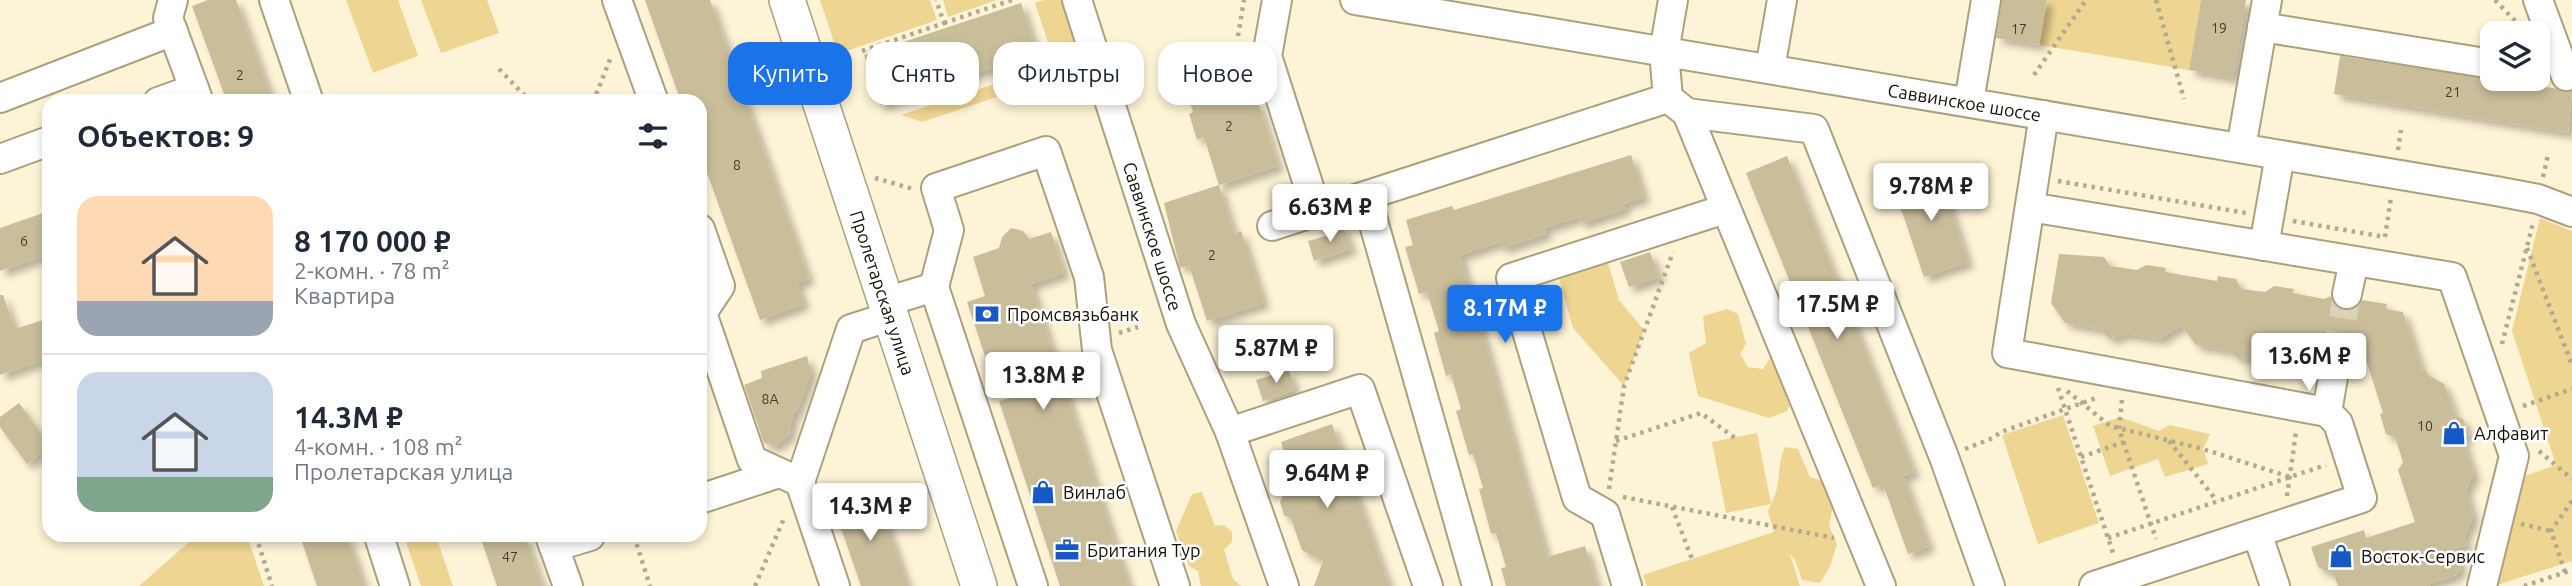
<!DOCTYPE html>
<html lang="ru">
<head>
<meta charset="utf-8">
<style>
	:root { --surface:#fff; --page:#f6f6f7; --text:#1f2937; --muted:#747a83; --line:#e0e1e3; --accent:#1a73e8 }
	body { margin:0; font-family:Ubuntu,sans-serif; background:var(--page); color:var(--text); height:100vh; display:flex; flex-direction:column; font-size:26px; white-space:nowrap }
	* { box-sizing:border-box; margin:0 }
	p { font-size:23px; color:var(--muted) }
	.icon { flex:none; width:38px; height:38px; fill:none; stroke:currentColor; stroke-width:2; stroke-linecap:round; stroke-linejoin:round }
	.map { position:relative; flex:1; overflow:hidden }
	.details { position:absolute; left:42px; top:94px; width:665px; height:448px; display:flex; flex-direction:column; background:var(--surface); border-radius:21px; box-shadow:0 4px 10px #0003 }
	.details>* { flex:none }
	.banner { position:absolute; left:728px; top:42px; width:665px; height:63px; display:flex; gap:14px }
	.fabs { position:absolute; left:2480px; top:21px; display:grid; gap:14px }
	.fabs a { display:grid; place-items:center; width:70px; height:70px; border-radius:14px; background:var(--surface); box-shadow:0 4px 10px #0003; font-size:35px }
	.price { position:absolute; translate:-50% -60px; padding:0 16px; border-radius:7px; background:#fff; color:#222; font-size:23px; line-height:46px; filter:drop-shadow(0 2px 4px #0008) }
	.price::after { content:''; position:absolute; left:50%; top:42px; width:21px; height:16px; margin-left:-10px; background:inherit; clip-path:polygon(0 0,100% 0,50% 100%) }
	.price.active { background:var(--accent); color:#fff }
	ul { padding:0; list-style:none }
	li { display:flex; align-items:center; gap:21px; height:175px; padding:0 35px }
	li+li { border-top:2px solid var(--line) }
	li span { display:grid; place-items:center; flex:none; width:196px; height:140px; border-radius:21px; color:#555 }
	li>.icon { margin-inline-start:auto }
	span .icon { width:84px; height:84px; fill:#fffc; stroke-width:1 }
	li b { font-size:30px }
	h2 { display:flex; justify-content:space-between; align-items:center; height:84px; padding:0 35px; font-size:30px }
	.tag { padding:0 24px; border-radius:21px; background:var(--surface); box-shadow:0 4px 10px #0003; font-size:24px; line-height:63px }
	.tag.active { background:var(--accent); color:#fff }
	.map>svg:first-child { display:block }
</style>
</head>
<body>
<div class="map">
<svg width="2572" height="586" viewBox="0 0 2572 586">
	<defs>
		<filter id="shadow"><feDropShadow dx="6" dy="6" stdDeviation="3.5" flood-color="#0004"/></filter>
	</defs>
	<rect width="100%" height="100%" fill="#fdf3d6"/>
	<path fill="#eed692" d="M346,0H398L418,56L373,73Z
		M421,0H487L499,33L441,53Z
		M820,0H930L937,20L838,54Z
		M943,0H997L948,17Z
		M1044,0H1061L1086,67L922,122L901,115L1055,64L1035,3Z
		M2047,0H2201L2189,70L2039,45Z
		M2540,218L2572,231V561L2494,586L2519,478L2556,465L2512,331Z
		M1608,263L1619,300L1644,330L1624,386L1573,328L1559,278Z
		M1727,309L1738,314L1746,344L1740,354L1748,367L1763,369L1772,355L1795,392L1787,411L1769,418L1698,396L1689,353L1706,343L1703,316Z
		M2063,415L2099,523L2038,544L2002,435Z
		M2120,417L2159,431L2170,425L2210,434L2203,449L2208,464L2165,477L2158,459L2110,476L2093,426Z
		M1757,433L1771,503C1782,486 1776,466 1785,447L1798,449L1810,477L1824,481L1833,506L1829,526L1837,544L1830,567L1820,583L1802,580L1795,560L1790,554L1800,586H1647L1643,575L1774,532L1768,511L1771,504L1726,513L1712,442Z
		M1202,492L1215,526L1224,525L1232,532V542L1224,550L1233,579L1241,586H1201L1198,571L1189,566L1176,531L1192,494Z
		M196,536H247L264,586H139Z
		M404,536H436L453,586H421Z"/>
	<path fill="#c9bd9a" filter="url(#shadow)" d="M208,0H236L273,102H227L192,6Z
		M645,0H710L809,279L797,283L804,304L760,320L700,153V102H681Z
		M2002,0H2047L2039,45L1996,38Z
		M2201,0H2246L2233,78L2189,70Z
		M1021,3L1037,53L880,105L864,55Z
		M2340,56L2572,91L2568,133L2334,94Z
		M1234,57L1249,104L1258,101L1278,166L1219,185L1204,137L1197,140L1189,114L1193,112L1181,74Z
		M1631,155L1644,197L1623,204L1625,209L1581,223L1579,217L1544,228L1546,234L1502,248L1500,242L1460,255L1547,557L1585,546L1597,586H1506L1501,568L1506,567L1496,533L1491,534L1479,489L1483,488L1473,454L1469,455L1456,411L1461,409L1451,374L1446,376L1434,333L1439,331L1427,292L1419,294L1405,247L1413,245L1406,220L1452,206L1454,210Z
		M1787,156L1914,472L1903,476L1929,546L1908,554L1883,484L1873,488L1746,173Z
		M1938,170L1968,262L1924,277L1893,185Z
		M1219,185L1234,234L1241,231L1264,303L1207,321L1189,265L1180,268L1164,203Z
		M49,211V254L0,271V228Z
		M1343,225L1351,249L1314,261L1308,241L1326,236L1324,231Z
		M1011,228L1023,231L1029,239L1051,232L1064,273L1031,284L1129,586H1060L999,401L1011,398L1000,362L988,365L967,302L985,296L973,257L999,248L1002,237Z
		M1650,252L1659,277L1629,287L1620,262Z
		M2059,254L2104,257L2110,266L2137,270L2146,265L2166,268L2165,272L2217,281L2218,276L2236,279L2241,289L2265,292L2274,286L2294,289L2293,293L2324,299L2331,296L2335,306L2344,310H2353L2362,300L2387,304L2386,309L2403,312L2422,370L2425,369L2428,375L2444,384L2455,415L2463,419L2468,433L2463,441L2474,474L2466,490L2473,517L2464,537L2467,545L2455,549L2461,567L2456,575L2424,586H2338L2334,575L2318,567L2311,547L2364,530L2366,538L2415,522L2398,470L2403,462L2395,437L2386,434L2380,414L2383,413L2364,353L2352,357L2347,348L2338,344L2330,345L2322,352L2308,350L2289,360L2256,355L2240,360L2229,351L2196,345L2181,325L2160,339L2125,334L2110,339L2100,329L2065,323L2051,303Z
		M0,295H3L15,329L49,318V358L0,375Z
		M807,356L811,373L797,410L793,413L789,435L775,446L764,443L744,385L762,378L761,371Z
		M1289,370L1295,390L1263,401L1256,380Z
		M19,403L49,444V448L27,464L0,427V417Z
		M1332,424L1355,490L1389,586H1314L1323,561L1302,550L1291,519L1284,515L1280,502L1283,496L1273,465L1275,456L1284,453L1281,442Z
		M876,494L908,586H861L834,508Z
		M300,536H347L364,586H317Z
		M480,536H525L542,586H497Z"/>
	<g fill="none" stroke-linecap="round" stroke-linejoin="round">
		<path stroke="#dad1b6" stroke-width="28" stroke-dasharray="28 14" stroke-linecap="butt" d="M2336,360L2347,294"/>
		<g stroke="#aca07e" stroke-width="32">
			<g id="minor">
				<path d="M173,0L168,18L199,102"/>
				<path d="M274,0L309,102"/>
				<path d="M617,0L654,102"/>
				<path id="s1" d="M1077,0L1181,324L1230,432L1284,586"/>
				<path d="M1277,0L1267,56L1317,212"/>
				<path id="s2" d="M1355,0L2496,191L2538,199L2572,212"/>
				<path d="M1673,0L1664,52L1668,98L1687,113L1881,586"/>
				<path d="M2538,0L2566,76"/>
				<path d="M2262,27L2492,64"/>
				<path d="M1770,69L1782,0"/>
				<path d="M0,98L173,31"/>
				<path d="M158,102L194,89"/>
				<path d="M1969,102L1986,0"/>
				<path d="M1687,113L1814,129L1944,457L1990,586"/>
				<path d="M2044,115L2007,353L2327,412L2338,423L2362,498L2094,586"/>
				<path d="M2241,148L2267,0"/>
				<path d="M0,159L49,141"/>
				<path d="M1366,196L1477,586"/>
				<path d="M2030,207L2452,277L2514,456L2482,586"/>
				<path d="M1272,226L1668,98"/>
				<path d="M700,229L720,286L702,313L752,460L800,482L835,586"/>
				<path d="M2264,246L2280,155"/>
				<path d="M2347,294L2354,261"/>
				<path d="M886,302L934,287"/>
				<path d="M2327,412L2336,360"/>
				<path d="M1230,432L1360,389L1428,586"/>
				<path d="M800,482L851,329L891,316"/>
				<path d="M700,499L779,473"/>
				<path d="M2257,533L2275,586"/>
				<path d="M379,536L395,586"/>
				<path d="M550,536L568,586"/>
				<path d="M554,547L590,536"/>
				<path d="M1033,586L934,287L949,230L936,188L1046,151L1089,277L1097,350L1175,586"/>
				<path d="M1627,586L1605,514L1577,498L1511,278L1725,209"/>
			</g>
		</g>
		<g stroke="#aca07e" stroke-width="38">
			<g id="major">
				<path id="s3" d="M787,0L979,586"/>
			</g>
		</g>
		<path stroke="#b1a991" stroke-width="4.5" stroke-dasharray="3.5 5" stroke-linecap="butt" d="M2156,0L2184,99
			M2495,0L2519,25
			M944,23L1012,0
			M1238,36L1244,0
			M862,51L944,23L936,0
			M499,69L531,102
			M2034,75L2086,0
			M593,102L611,57
			M2398,150L2401,130
			M2543,177L2548,155
			M875,178L913,189
			M2058,181L2246,213
			M2293,221L2385,237
			M2385,237L2391,197
			M2527,248L2572,365
			M1119,333L1138,327
			M2502,344L2533,223
			M2058,388L2114,556
			M2067,391L2110,426L2203,449L2290,477
			M2122,400L2119,429L2156,539
			M2523,406L2572,389
			M1616,441L1701,413L1735,438
			M2169,441L2217,501
			M1965,449L1993,438L2001,432L2099,397
			M2539,451L2572,479
			M2081,457L2124,442
			M1609,489L1624,386L1673,252
			M2287,496L2296,432
			M1623,497L1834,538
			M1672,507L1692,559
			M2521,524L2551,531
			M256,536L272,586
			M634,536L650,586
			M2108,538L2326,465
			M2565,572L2551,531L2572,501
			M755,586L785,516
			M2524,586L2572,570"/>
		<use href="#minor" stroke="#fff" stroke-width="28"/>
		<use href="#major" stroke="#fff" stroke-width="35"/>
	</g>
	<defs>
		<g id="bank-bare" transform="scale(1.89)"><path d="M-6-4H6V4H-6ZM0-2.3a2.3 2.3 0 1 0 0 4.6a2.3 2.3 0 1 0 0-4.6Z" fill="#1759c4" stroke="#fff" stroke-width="2.5" paint-order="stroke"/></g>
		<g id="shop-bare" transform="scale(1.89)"><path d="M-5-2.5h2.3a2.7 3.5 0 0 1 5.4 0H5L5.5 6h-11ZM-1.5-2.5h3a1.5 2.3 0 0 0-3 0Z" fill="#1759c4" stroke="#fff" stroke-width="2.5" paint-order="stroke"/></g>
		<g id="office-bare" transform="scale(1.89)"><path d="M-6-3h4V-5.5h4V-3h4V5H-6ZM-1-4.5V-3h2v-1.5ZM-6 0V1H6V0Z" fill="#1759c4" stroke="#fff" stroke-width="2.5" paint-order="stroke"/></g>
	</defs>
	<g fill-rule="evenodd">
		<use href="#bank-bare" x="987" y="314"/>
		<use href="#shop-bare" x="2454" y="433"/>
		<use href="#shop-bare" x="1043" y="492"/>
		<use href="#office-bare" x="1067" y="550"/>
		<use href="#shop-bare" x="2341" y="556"/>
	</g>
	<g text-anchor="middle" dominant-baseline="central" stroke-width="5" stroke-linejoin="round" paint-order="stroke">
		<g font-size="14" fill="#413b2a">
			<text x="2219" y="28">19</text>
			<text x="2019" y="29">17</text>
			<text x="240" y="75">2</text>
			<text x="2453" y="92">21</text>
			<text x="1229" y="126">2</text>
			<text x="737" y="165">8</text>
			<text x="24" y="241">6</text>
			<text x="1212" y="255">2</text>
			<text x="770" y="399">8А</text>
			<text x="2425" y="426">10</text>
			<text x="510" y="557">47</text>
		</g>
		<g font-size="18" fill="#141004" stroke="#fff">
			<text stroke="none"><textPath href="#s2" startOffset="618">Саввинское шоссе</textPath></text>
			<text stroke="none"><textPath href="#s1" startOffset="248">Саввинское шоссе</textPath></text>
			<text stroke="none"><textPath href="#s3" startOffset="308">Пролетарская улица</textPath></text>
		</g>
		<g font-size="18" fill="#141004" stroke="#fff" text-anchor="start">
			<text x="1007" y="314">Промсвязьбанк</text>
			<text x="2474" y="433">Алфавит</text>
			<text x="1063" y="492">Винлаб</text>
			<text x="1087" y="550">Британия Тур</text>
			<text x="2361" y="556">Восток-Сервис</text>
		</g>
	</g>
</svg>
<div class="fabs">
<a><svg class="icon" aria-label="layers" viewBox="0 0 24 24"><path d="M12 4l9 5-9 5-9-5zM3 14l9 5 9-5"/></svg></a>
</div>
<b class="price" style="left:1931px;top:223px">9.78M ₽</b>
<b class="price" style="left:1330px;top:244px">6.63M ₽</b>
<b class="price" style="left:1837px;top:341px">17.5M ₽</b>
<b class="price active" style="left:1505px;top:345px">8.17M ₽</b>
<b class="price" style="left:1276px;top:385px">5.87M ₽</b>
<b class="price" style="left:2309px;top:393px">13.6M ₽</b>
<b class="price" style="left:1043px;top:412px">13.8M ₽</b>
<b class="price" style="left:1327px;top:510px">9.64M ₽</b>
<b class="price" style="left:870px;top:543px">14.3M ₽</b>
<div class="banner">
<a class="tag active">Купить</a>
<a class="tag">Снять</a>
<a class="tag">Фильтры</a>
<a class="tag">Новое</a>
</div>
<section class="details">
<h2>Объектов: 9<svg class="icon" aria-label="filters" viewBox="0 0 24 24"><path d="M4 7h16M4 17h16"/><circle cx="9" cy="7" r="2"/><circle cx="15" cy="17" r="2"/></svg></h2>
<ul>
<li><span style="background:linear-gradient(#ffd9b3 75%,#9aa5b1 0)"><svg class="icon" aria-label="home" viewBox="0 0 24 24"><path d="M3 11l9-7 9 7M6 9v11h12V9"/></svg></span><div><b>8 170 000 ₽</b><p>2-комн. · 78 m²</p><p>Квартира</p></div></li>
<li><span style="background:linear-gradient(#c9d6e8 75%,#7fa58c 0)"><svg class="icon" aria-label="home" viewBox="0 0 24 24"><path d="M3 11l9-7 9 7M6 9v11h12V9"/></svg></span><div><b>14.3M ₽</b><p>4-комн. · 108 m²</p><p>Пролетарская улица</p></div></li>
</ul>
</section>
</div>
</body>
</html>
